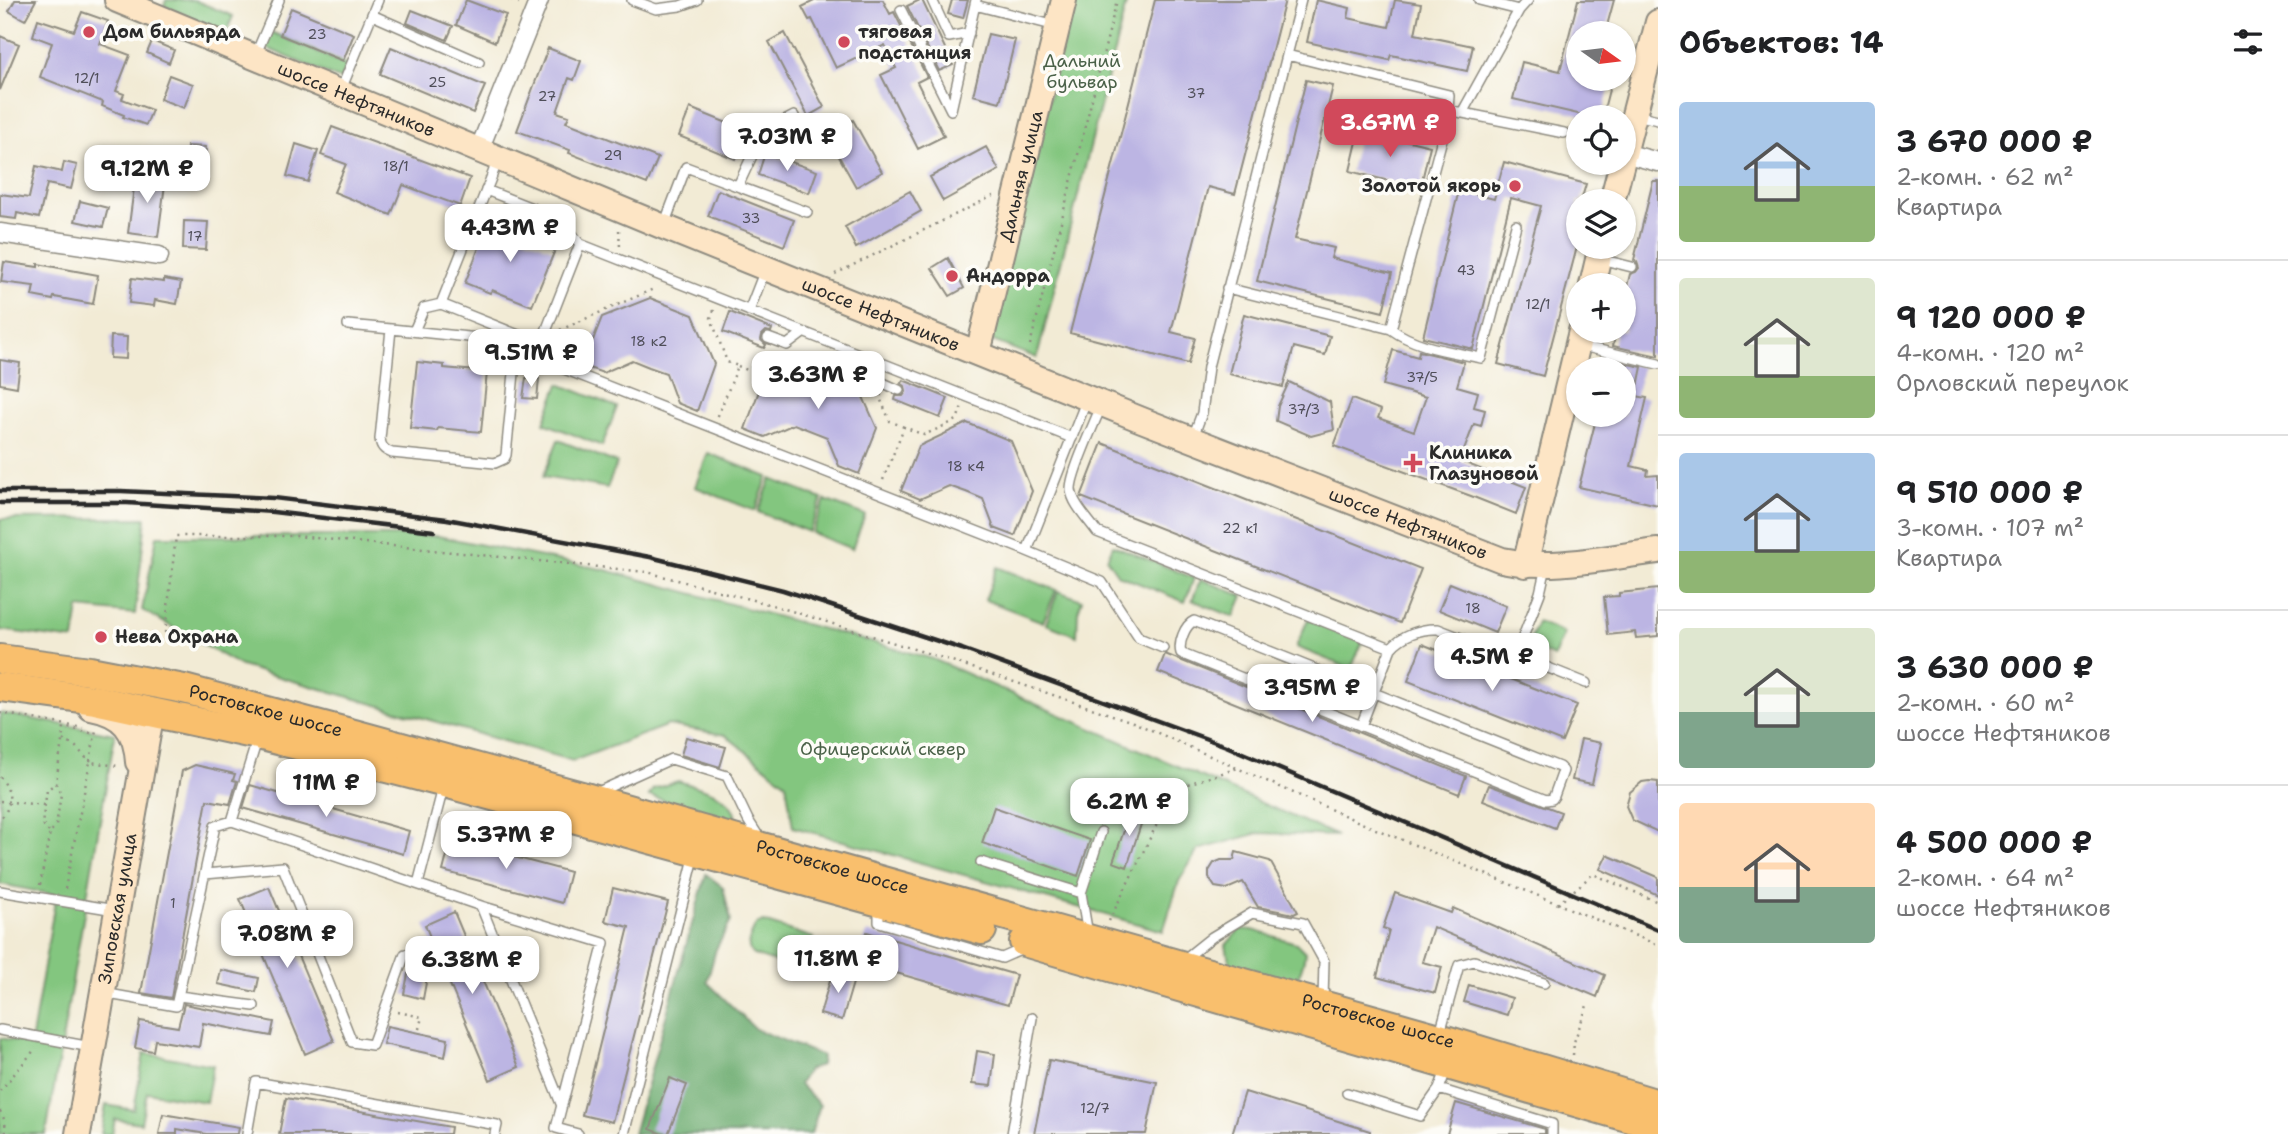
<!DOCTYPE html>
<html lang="ru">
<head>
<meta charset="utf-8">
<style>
	:root { --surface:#fff; --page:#f6f6f6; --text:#202124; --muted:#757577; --line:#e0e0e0; --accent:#d1495b }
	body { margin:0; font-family:"Shantell Sans",sans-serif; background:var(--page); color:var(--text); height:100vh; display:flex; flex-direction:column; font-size:26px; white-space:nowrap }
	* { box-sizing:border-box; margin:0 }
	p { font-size:23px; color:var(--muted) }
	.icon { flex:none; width:38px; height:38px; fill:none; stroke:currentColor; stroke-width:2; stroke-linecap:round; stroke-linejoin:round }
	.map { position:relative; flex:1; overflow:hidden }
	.panel { display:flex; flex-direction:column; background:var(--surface); width:630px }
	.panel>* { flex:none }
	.needle { width:46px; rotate:104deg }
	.controls { position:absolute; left:1566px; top:21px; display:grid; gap:14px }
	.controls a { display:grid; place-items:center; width:70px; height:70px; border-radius:50%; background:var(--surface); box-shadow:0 2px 5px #0004; font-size:35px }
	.price { position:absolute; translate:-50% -60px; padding:0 16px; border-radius:14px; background:#fff; color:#222; font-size:23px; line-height:46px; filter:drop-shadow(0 2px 4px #0008) }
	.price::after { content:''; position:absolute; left:50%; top:42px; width:21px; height:16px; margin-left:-10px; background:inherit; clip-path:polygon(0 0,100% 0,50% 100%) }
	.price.selected { background:var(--accent); color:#fff }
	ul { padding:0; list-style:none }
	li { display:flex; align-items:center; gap:21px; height:175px; padding:0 21px }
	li+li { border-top:2px solid var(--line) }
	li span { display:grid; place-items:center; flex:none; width:196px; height:140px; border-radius:7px; color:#555 }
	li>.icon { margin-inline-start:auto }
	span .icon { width:84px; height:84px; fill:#fffc; stroke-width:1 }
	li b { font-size:30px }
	h2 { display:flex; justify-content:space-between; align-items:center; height:84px; padding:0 21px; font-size:30px }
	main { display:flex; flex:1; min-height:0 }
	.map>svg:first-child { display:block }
</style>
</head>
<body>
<main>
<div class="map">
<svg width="1658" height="1134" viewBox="0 0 1658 1134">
	<rect width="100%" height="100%" fill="#fdfcf7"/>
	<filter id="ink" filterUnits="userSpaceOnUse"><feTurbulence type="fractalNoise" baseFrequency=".0143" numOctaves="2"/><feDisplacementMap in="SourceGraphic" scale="14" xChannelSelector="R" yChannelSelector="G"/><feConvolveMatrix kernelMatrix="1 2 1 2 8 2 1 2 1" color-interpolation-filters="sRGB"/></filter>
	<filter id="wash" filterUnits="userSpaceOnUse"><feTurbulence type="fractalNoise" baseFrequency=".00686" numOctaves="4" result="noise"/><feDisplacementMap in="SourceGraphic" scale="28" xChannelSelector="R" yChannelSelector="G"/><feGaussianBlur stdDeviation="1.57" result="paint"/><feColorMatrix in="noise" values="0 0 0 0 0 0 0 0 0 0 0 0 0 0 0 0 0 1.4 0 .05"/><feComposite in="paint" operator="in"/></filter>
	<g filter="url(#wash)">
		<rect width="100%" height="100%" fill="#f2ebd5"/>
		<path fill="#83c67f" stroke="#577855" stroke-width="2" d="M166,0H194L233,16L226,33L164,6Z
			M1073,0H1127L1037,358L990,340Z
			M269,31L347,65L341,80L262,46Z
			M559,384L617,407L602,446L544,423Z
			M558,440L617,463L607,488L543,477Z
			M708,453L768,477L755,511L695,487Z
			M771,479L822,499L809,532L758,512Z
			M825,500L865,515L852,549L812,533Z
			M146,518L135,614L79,608L74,640L0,630V519Z
			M157,536H438L606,570L933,659L1337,836L1259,833L1198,850L1179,881L1163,931L793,827L786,783L725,735L668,725L573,761L241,666L142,610Z
			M1113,545L1194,578L1185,602L1118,575L1107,559Z
			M997,567L1056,590L1043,622L985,600Z
			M1201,579L1243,596L1234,617L1192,600Z
			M1058,591L1082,600L1078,611L1077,636L1046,624Z
			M1308,619L1363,641L1351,669L1296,647Z
			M1537,622L1564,633L1554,657L1528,646Z
			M0,713L115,734L46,1134H0V1038L31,1043L56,895L0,884Z
			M678,781C702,789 733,792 737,822L649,796L653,789Z
			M763,922L813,938L803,971L753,955C744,945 751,935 756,925Z
			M1240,929L1253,930L1296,943L1305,952C1304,965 1301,974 1293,984L1230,966L1226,945Z
			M144,1053L213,1065L206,1102L147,1092L141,1123L115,1119L112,1134H101L106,1105L134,1110Z"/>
		<path fill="#6aab6e" stroke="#4a6b4c" stroke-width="2" d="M706,874L723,887L731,921L716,949L707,982L755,1029L822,1056L821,1065L808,1070L799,1084L820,1105L811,1134H633Z"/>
		<g id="blocks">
			<path fill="#bcb5e3" d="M15,0H36L25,20L9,11Z
				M466,0L506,15L495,42L456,25Z
				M816,0H883L890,14L894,12L927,77L917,82L944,136L918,149L881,75L896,68L885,45L836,68L812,19L809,20L802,7Z
				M920,0H922L953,65L939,71L907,6Z
				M952,0H968L963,18L948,14Z
				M1155,0H1285L1235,194L1208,187L1171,332L1195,338L1188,364L1070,333Z
				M1316,0L1350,8L1348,18L1389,27L1395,0L1421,4L1415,34L1473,46L1467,71L1391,55L1389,60L1307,42Z
				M1578,0H1614L1605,33H1578V79H1594L1611,82L1602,117H1591L1513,99L1522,62L1560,71Z
				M291,8L354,34L343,61L280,35Z
				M412,10L453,26L447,40L407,23Z
				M82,12L108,21L100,44L130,55L116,91L124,94L122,99L152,110L146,125L123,117L124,115L102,106L103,102L40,77L52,43L33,36L38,19L74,31Z
				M785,33L824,107L808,116L769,42Z
				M988,34L1015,40L1000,102L973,95Z
				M0,36L19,44L0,90Z
				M152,41L174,50L169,63L147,53Z
				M391,47L485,86L473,113L380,74Z
				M548,48L581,61L574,80L569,78L557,112L569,116L566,122L658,158L647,184L569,153L570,150L517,131Z
				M169,75L193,84L184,108L160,99Z
				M1306,80L1333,86L1295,239L1334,248L1331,258L1392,273L1383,312L1257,281Z
				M690,108L747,131L735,159L679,136Z
				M853,120L882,172L856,187L827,135Z
				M332,127L470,178L460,206L403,185L391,215L334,192L346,164L321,155Z
				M1360,129L1430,146L1420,189L1350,171Z
				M296,144L318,151L308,182L287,176Z
				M187,146L206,147L204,179L186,178Z
				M986,147L999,170L943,201L930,177Z
				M765,153L817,171L809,193L758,175Z
				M64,162L77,165L71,189L47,184L39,218L17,213L16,219L0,217V194L29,198L36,166L62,172Z
				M1504,162L1586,184L1581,201H1578V243L1543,376L1498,364L1541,206L1511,198L1473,349L1423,337L1459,190L1494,199Z
				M136,172L166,177L158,237L128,233Z
				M1653,181H1658V356L1613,346L1616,331H1624V299L1630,274L1636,272L1639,268L1637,262L1634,260Z
				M718,190L794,220L784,246L708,216Z
				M910,191L921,211L856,248L845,227Z
				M80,201L108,208L103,227L75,221Z
				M490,220L515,230L514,234L555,250L532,306L492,290L490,293L465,283Z
				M184,221L208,222L206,250L183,249Z
				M948,258L964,288L950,296L932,268Z
				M4,262L38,267V264L98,275L93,304L54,297L53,300L32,296L34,286L1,282Z
				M132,278L164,282V279L181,282L177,304L155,300L154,306L129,303Z
				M650,298L693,315L714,364L697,411L677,403L666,373L649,367L632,360L603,373L583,366L602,317Z
				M730,312L772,329L771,332L766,331L762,335L761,340L766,345L764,348L723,332Z
				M1244,314L1330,336L1325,355L1294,347L1283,387L1229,374Z
				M111,336L127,337L126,359L110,358Z
				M1393,350L1418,357L1419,351L1464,362L1457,386L1478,392L1474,407L1485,410L1481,426L1474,424L1460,461L1526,487L1516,514L1471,496L1334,446L1352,399L1381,410L1378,418L1414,431L1426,397L1383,385Z
				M0,360L20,363L17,387L0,384Z
				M1609,360L1642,367L1636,396L1647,398L1631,466L1648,470L1647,476L1658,475V505L1579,487L1597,415H1624V369H1607Z
				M417,362L444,365V368L487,372L481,432L438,428L437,431L410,428Z
				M812,362L855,379L877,428L859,474L839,466L827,437L794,424L765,437L745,429L762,383Z
				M526,378L539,379L537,399L523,398Z
				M903,380L948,398L940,418L895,400L896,396H903L906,392L905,386L901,383Z
				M1289,382L1330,402L1334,430L1311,436L1276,421L1278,406Z
				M967,423L1011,441L1032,491L1015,536L994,528L983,499L966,492L949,486L920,499L901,491L919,446Z
				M1102,443L1421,569L1400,623L1081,497Z
				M1450,583L1506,606L1495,633L1439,610Z
				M1658,589V636L1636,638L1635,632L1608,635L1604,597L1619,596V593Z
				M1422,644L1577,705L1562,742L1408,681Z
				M1165,654L1466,776L1459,794L1158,672Z
				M686,737L726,747L720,767L681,755Z
				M1581,739L1601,743L1592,784L1572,780Z
				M195,765L235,774L233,780L237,781L230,804L207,800L171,998L141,993L182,771Z
				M1649,781L1658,782V832L1632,820L1626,806L1630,792L1642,782Z
				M250,785L409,831L403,854L243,808Z
				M1489,785L1561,812L1555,828L1483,800Z
				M994,807L1090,840L1078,876L982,843Z
				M1132,808L1145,812L1127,867L1113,862Z
				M451,840L570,872L562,903L443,871Z
				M1236,852L1270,861L1298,912L1294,914L1258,907L1243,882L1227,889L1215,887L1209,878V871L1214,863L1221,860H1234Z
				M1607,855L1658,877V895L1600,869Z
				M269,887L334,1041L305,1054L240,899Z
				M613,888L668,902L612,1122L582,1115L629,927L605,921Z
				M1395,893L1451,913L1453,908L1605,975L1597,997L1433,927L1422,962L1442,967L1435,993L1377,977L1389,930L1383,928Z
				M454,912L519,1067L490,1080L425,925Z
				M867,932L1016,975L1008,1005L858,962Z
				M221,970L259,978L256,992L218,984Z
				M833,970L855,976L842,1020L820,1014Z
				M408,974L427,977L423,999L404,994Z
				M1469,985L1512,998L1507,1015L1464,1002Z
				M184,1004L274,1022L271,1036L203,1023L199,1047L155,1040L153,1051L135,1048L140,1021L178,1027Z
				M387,1026L448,1039L445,1057L383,1044Z
				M977,1051L995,1054L991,1086L972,1084Z
				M1049,1060L1157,1082L1146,1134H1034Z
				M670,1078L687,1085L668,1134H662L650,1129Z
				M1245,1092L1370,1131V1134H1232Z
				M286,1098L451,1127L450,1134H279Z
				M1456,1103L1545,1129V1134H1447Z
				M163,1114L239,1127L238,1134H206L177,1129V1134H159Z"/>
		</g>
	</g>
	<g filter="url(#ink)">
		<use href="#blocks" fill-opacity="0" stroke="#8e8b80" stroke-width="2"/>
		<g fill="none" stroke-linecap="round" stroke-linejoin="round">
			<g stroke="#8e8b80" stroke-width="12">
				<path id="lane" d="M632,0L656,9L680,6L697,0
					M932,0L949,37L969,33
					M1479,0L1519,10L1528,0
					M975,5L1056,26
					M901,10L951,110L976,0
					M372,15L479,62
					M1287,55L1449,95L1448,110L1442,139L1391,329
					M255,56L279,0
					M340,92L378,0
					M1448,110L1564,133
					M1462,113L1519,10
					M1636,115L1658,120
					M738,186L763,132L794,116
					M486,190L560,219L580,244L541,344L441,304L491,178L498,159
					M664,225L686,167L807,212
					M580,244L1072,438
					M1600,259L1632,267
					M1227,288L1391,329C1417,348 1450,351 1481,358L1516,225
					M749,311L765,270
					M348,325L391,329
					M414,331L424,308L441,304
					M768,338L787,345L803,333
					M517,342L391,329L380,439C381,447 384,450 392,453L495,463L504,459L506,455L517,342L518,335
					M541,344L548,360L554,365L1027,551L1087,399
					M1578,345L1658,364
					M877,362L881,382L899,390
					M1102,404C1095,422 1071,472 1071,489C1072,504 1089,520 1097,532L1391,648
					M1193,437L1202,413L1208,367L1301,0
					M1027,551L1102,582L1139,638L1163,648
					M1194,621L1559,767L1563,771L1554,796L1552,799L1546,800L1185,655L1181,653C1178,643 1185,625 1194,621Z
					M1516,655L1540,593L1546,567
					M1361,726L1391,648C1402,635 1421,628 1438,629L1499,653L1516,655L1586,683
					M598,792L671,759L727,776L748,820L760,839
					M232,821L481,906L604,943L556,1128L578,1134
					M981,862L1081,893
					M205,874L283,867L352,1042L372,1045L405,954
					M418,884L443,788
					M0,891L115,910
					M481,906L562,1106
					M879,907V922L1002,958L1025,948
					M1088,935L1081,893L1101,832
					M1182,961L1212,937L1252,913L1303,923L1324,961L1323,1001
					M103,993L176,1006L215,826L232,821L258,737
					M179,996L254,1006
					M0,1030L91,1047
					M1440,1033L1459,965L1474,961L1544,983
					M1447,1068L1439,1089L1552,1124V1134
					M1347,1093L1420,1116L1439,1089
					M247,1134L256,1082L497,1125L495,1134
					M624,1134L695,854
					M1012,1134L1032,1018"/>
			</g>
			<g stroke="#8e8b80" stroke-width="21">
				<path id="street" d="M479,150L539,0
					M1624,153L1658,162
					M0,233L159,256"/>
			</g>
			<g stroke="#8e8b80" stroke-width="28">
				<g id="secondary">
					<path id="s1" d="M117,0L664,227L1142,420L1502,560C1553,571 1607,557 1658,551"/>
					<path d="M1624,154L1658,22"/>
					<path d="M1612,201L1622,163"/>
					<path d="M1592,285L1601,247"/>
					<path id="s2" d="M978,353L1064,0"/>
					<path d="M1525,565L1581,331"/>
					<path d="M91,708C123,714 136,730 138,762"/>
					<path id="s3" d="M78,1134L152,711"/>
				</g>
			</g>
			<g stroke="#8e8b80" stroke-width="32">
				<g id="primary">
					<path id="s4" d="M0,659L90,671L184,689L354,734L585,797L1439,1038L1658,1104"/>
					<path d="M0,687L95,700L258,735L445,783L982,930"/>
					<path d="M1024,942L1658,1126"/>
				</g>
			</g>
			<path stroke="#8e8b80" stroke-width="2.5" stroke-dasharray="2 5" stroke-linecap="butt" d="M512,0L519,3
				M619,230L620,247
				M835,274L995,195
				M714,310L711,318L727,362L738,366L717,418
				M560,330L656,288
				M1030,345L1117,0
				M738,366L747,370L774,354
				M881,394L880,398L890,421L904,427
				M883,480L904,427L924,435L957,420L962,406
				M165,633L176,536H296L647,572L772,605L946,659L1133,722L1366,825L1658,945
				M121,640L151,646L153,631
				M0,713L83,728
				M63,740L75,746L90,762
				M90,761L96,730
				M0,777C12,791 13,806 0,819
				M0,801L45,805
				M49,832L42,824L47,790L56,783
				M40,885L50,832L56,826L61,794L56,783L64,727L91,733
				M65,889L90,762L118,766
				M1558,904L1593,874L1658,902
				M1109,921L1155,828L1178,787L1238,768
				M398,1012L422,1017L418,1033
				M1573,1055L1574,1042L1588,1003
				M0,1091L36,1048
				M0,1111L5,1121L6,1134"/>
			<use href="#lane" stroke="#fff" stroke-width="9"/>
			<use href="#street" stroke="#fff" stroke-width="18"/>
			<use href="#secondary" stroke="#fde5c5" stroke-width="24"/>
			<use href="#primary" stroke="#f9bf6d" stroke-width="28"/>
			<path stroke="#2b2b2b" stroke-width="4.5" d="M0,491H121L274,498L447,519L650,557L783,590L962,649L1226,746L1658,930
				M0,503H127L273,512L434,531"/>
		</g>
	</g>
	<g fill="#d1495b" stroke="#fdfcf7" stroke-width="2.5">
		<circle cx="89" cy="32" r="7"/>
		<circle cx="844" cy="42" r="7"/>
		<circle cx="1515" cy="186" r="7"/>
		<circle cx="952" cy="276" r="7"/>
		<path d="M1409.5 452.5h7v7h7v7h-7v7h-7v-7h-7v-7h7z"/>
		<circle cx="101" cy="637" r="7"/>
	</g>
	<g text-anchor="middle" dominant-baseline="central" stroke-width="7" stroke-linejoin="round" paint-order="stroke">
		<g font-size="14" fill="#4f4e59">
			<text x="317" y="34">23</text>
			<text x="87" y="78">12/1</text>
			<text x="437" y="82">25</text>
			<text x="1196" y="93">37</text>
			<text x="547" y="96">27</text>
			<text x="613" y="155">29</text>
			<text x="396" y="166">18/1</text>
			<text x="751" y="218">33</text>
			<text x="195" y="236">17</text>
			<text x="1466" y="270">43</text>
			<text x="1538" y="304">12/1</text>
			<text x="649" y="341">18 к2</text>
			<text x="1422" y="377">37/5</text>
			<text x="1304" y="409">37/3</text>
			<text x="966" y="466">18 к4</text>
			<text x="1240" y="528">22 к1</text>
			<text x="1473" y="608">18</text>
			<text x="173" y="903">1</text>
			<text x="1095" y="1108">12/7</text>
		</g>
		<g font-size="18" font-weight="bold" fill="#2b2b2b" stroke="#fdfcf7" text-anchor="start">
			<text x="103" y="32">Дом бильярда</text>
			<text x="858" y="32">тяговая<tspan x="858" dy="21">подстанция</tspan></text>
			<text x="1501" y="186" text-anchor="end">Золотой якорь</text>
			<text x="966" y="276">Андорра</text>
			<text x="1429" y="453">Клиника<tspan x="1429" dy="21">Глазуновой</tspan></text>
			<text x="115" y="637">Нева Охрана</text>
		</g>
		<g font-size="18" fill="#4a6148" stroke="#fdfcf7">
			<text x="1082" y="61">Дальний<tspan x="1082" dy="21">бульвар</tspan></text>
			<text x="883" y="749">Офицерский сквер</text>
		</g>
		<g font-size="18" fill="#2b2b2b" stroke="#fdfcf7">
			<text stroke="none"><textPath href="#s1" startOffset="259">шоссе Нефтяников</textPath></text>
			<text stroke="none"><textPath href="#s2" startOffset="182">Дальняя улица</textPath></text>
			<text stroke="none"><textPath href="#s1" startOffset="826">шоссе Нефтяников</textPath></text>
			<text stroke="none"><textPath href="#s1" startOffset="1393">шоссе Нефтяников</textPath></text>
			<text stroke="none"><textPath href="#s4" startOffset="271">Ростовское шоссе</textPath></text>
			<text stroke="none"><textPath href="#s4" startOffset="859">Ростовское шоссе</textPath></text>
			<text stroke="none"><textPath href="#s3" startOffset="229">Зиповская улица</textPath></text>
			<text stroke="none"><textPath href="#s4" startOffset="1426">Ростовское шоссе</textPath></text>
		</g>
	</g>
</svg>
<div class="controls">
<a><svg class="needle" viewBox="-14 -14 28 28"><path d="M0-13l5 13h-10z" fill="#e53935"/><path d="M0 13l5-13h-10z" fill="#757577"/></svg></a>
<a><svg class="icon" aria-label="locate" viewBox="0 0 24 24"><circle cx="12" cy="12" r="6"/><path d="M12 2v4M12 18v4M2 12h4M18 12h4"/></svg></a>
<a><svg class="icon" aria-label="layers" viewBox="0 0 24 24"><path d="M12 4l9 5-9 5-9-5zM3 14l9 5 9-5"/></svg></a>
<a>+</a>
<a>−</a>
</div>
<b class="price selected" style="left:1390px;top:159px">3.67M ₽</b>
<b class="price" style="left:787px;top:173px">7.03M ₽</b>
<b class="price" style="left:147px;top:205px">9.12M ₽</b>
<b class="price" style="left:510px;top:264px">4.43M ₽</b>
<b class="price" style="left:531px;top:389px">9.51M ₽</b>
<b class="price" style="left:818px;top:411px">3.63M ₽</b>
<b class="price" style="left:1492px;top:693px">4.5M ₽</b>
<b class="price" style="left:1312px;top:724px">3.95M ₽</b>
<b class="price" style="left:326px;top:819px">11M ₽</b>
<b class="price" style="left:1129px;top:838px">6.2M ₽</b>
<b class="price" style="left:506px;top:871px">5.37M ₽</b>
<b class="price" style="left:287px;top:970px">7.08M ₽</b>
<b class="price" style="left:838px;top:995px">11.8M ₽</b>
<b class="price" style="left:472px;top:996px">6.38M ₽</b>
</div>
<section class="panel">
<h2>Объектов: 14<svg class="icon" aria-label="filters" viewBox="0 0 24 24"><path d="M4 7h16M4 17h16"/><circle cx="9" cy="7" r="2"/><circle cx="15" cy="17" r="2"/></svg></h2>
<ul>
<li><span style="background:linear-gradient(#a9c7e8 60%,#8fb573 0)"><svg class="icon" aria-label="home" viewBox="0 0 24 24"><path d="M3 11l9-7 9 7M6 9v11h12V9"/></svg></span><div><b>3 670 000 ₽</b><p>2-комн. · 62 m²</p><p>Квартира</p></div></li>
<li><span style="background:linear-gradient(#dfe7d0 70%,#8fb573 0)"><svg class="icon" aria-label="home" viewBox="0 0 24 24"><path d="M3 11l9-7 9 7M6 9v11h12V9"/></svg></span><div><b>9 120 000 ₽</b><p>4-комн. · 120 m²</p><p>Орловский переулок</p></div></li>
<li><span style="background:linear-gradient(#a9c7e8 70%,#8fb573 0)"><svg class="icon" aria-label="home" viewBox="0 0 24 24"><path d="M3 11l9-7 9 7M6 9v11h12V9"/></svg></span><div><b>9 510 000 ₽</b><p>3-комн. · 107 m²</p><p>Квартира</p></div></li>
<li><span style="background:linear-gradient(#dfe7d0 60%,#7fa58c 0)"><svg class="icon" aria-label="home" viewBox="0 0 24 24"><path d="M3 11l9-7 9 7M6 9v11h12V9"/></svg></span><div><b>3 630 000 ₽</b><p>2-комн. · 60 m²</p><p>шоссе Нефтяников</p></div></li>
<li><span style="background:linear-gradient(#ffd9b3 60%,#7fa58c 0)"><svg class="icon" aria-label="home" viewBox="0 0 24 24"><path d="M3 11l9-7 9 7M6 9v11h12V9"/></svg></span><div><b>4 500 000 ₽</b><p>2-комн. · 64 m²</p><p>шоссе Нефтяников</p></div></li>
</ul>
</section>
</main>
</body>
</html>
